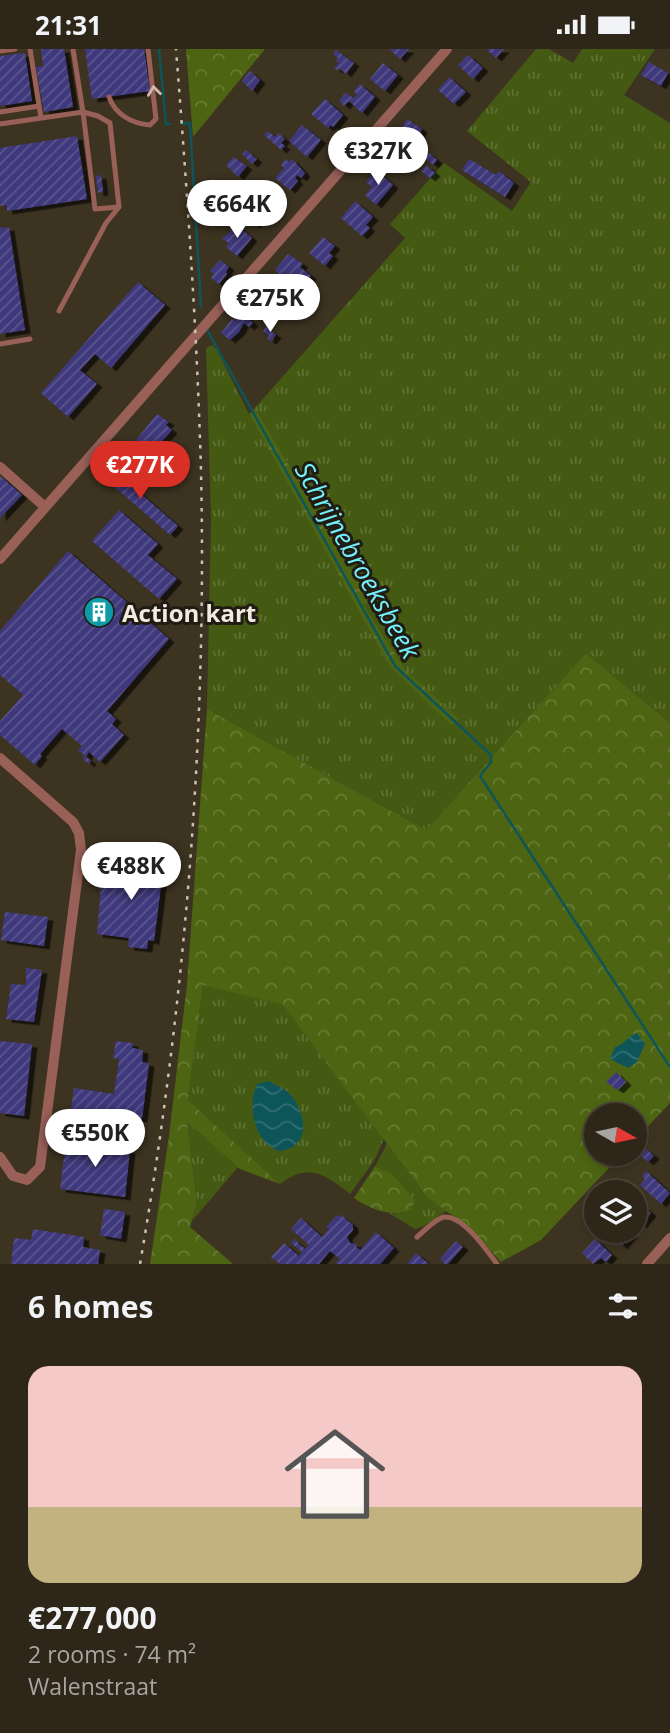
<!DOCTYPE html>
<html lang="en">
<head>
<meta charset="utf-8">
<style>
	:root { --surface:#2e2619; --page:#362e22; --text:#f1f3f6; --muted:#a7a5a2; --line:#494338; --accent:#d93025 }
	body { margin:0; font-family:"Open Sans",sans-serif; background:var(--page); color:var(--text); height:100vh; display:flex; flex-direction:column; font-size:26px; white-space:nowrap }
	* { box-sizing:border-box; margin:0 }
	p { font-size:23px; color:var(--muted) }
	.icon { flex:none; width:38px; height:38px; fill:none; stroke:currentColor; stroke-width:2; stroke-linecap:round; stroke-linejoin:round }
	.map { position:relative; height:1215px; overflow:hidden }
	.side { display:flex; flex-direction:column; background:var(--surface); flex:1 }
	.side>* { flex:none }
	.needle { width:46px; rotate:99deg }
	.controls { position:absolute; left:584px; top:1054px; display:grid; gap:14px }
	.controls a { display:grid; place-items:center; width:63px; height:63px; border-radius:50%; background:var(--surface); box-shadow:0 4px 10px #0003,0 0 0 2px var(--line); font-size:35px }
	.price { position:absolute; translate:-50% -60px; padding:0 16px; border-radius:24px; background:#fff; color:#222; font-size:23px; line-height:46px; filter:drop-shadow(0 2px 4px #0008) }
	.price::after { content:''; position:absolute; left:50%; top:42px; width:21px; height:16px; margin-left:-10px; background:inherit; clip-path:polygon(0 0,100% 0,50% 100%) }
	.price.selected { background:var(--accent); color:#fff }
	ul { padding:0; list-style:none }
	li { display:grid; align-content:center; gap:14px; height:371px; padding:0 28px }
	li span { display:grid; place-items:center; height:217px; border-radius:21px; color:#555 }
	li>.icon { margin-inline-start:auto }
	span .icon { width:126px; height:126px; fill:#fffc; stroke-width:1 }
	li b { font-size:30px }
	h2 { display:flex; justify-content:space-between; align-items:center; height:84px; padding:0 28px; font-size:30px }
	.status { display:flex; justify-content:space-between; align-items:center; height:49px; padding:0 35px; background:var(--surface); direction:ltr }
	.status svg { height:19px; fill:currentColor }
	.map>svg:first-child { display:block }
</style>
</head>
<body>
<div class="status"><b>21:31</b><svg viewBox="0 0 49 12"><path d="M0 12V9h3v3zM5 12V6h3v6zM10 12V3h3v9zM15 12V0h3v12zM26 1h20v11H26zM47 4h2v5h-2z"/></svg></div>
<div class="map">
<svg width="670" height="1215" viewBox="0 0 670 1215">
	<defs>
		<pattern id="grass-tufts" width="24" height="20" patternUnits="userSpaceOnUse" patternTransform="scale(1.75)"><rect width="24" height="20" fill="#445a13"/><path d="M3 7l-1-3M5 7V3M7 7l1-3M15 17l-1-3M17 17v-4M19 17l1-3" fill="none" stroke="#5f7235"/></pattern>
		<pattern id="forest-crowns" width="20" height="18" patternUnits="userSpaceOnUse" patternTransform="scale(1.75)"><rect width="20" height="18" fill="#4d6512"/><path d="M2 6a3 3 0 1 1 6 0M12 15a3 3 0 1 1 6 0" fill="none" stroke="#677b34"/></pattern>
		<pattern id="water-waves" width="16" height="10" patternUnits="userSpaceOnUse" patternTransform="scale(1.75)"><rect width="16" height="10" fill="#0e555a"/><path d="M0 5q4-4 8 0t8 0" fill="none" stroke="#326e71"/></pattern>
		<pattern id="building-hatch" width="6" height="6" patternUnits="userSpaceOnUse" patternTransform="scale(1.75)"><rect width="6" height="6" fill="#3f397c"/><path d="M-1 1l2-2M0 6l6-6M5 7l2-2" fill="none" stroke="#5b568e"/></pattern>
		<filter id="shadow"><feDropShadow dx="5.5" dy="3.5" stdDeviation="0" flood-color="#0009"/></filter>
	</defs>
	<rect width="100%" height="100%" fill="#3d3321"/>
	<path fill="url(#grass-tufts)" d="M536,0H549L573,14L582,0H655L624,46L670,74V674L586,604L426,781L207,660L211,469L206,299L212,296L217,301L249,365L388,615L407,623L363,555L369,550L255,359L405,189L390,175L444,114L512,162L531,133L467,82Z
		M203,935L283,956L384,1090L374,1112L350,1145C325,1125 309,1113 280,1135L188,1051Z
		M187,1073L238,1118L192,1172L197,1153Z
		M387,1095L427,1148L446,1162L424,1177L415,1180L389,1164C400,1165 408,1165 414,1156L392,1125L375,1117Z"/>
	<path fill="url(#forest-crowns)" d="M186,0H265L193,88Z
		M255,359L369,550L363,555L407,623L459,670L451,676L388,615L249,365Z
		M586,604L670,674V1054L635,1091V1066H597V1104H623L541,1191L501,1213L472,1181L427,1148L283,956L203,936L188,1051L280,1135L240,1120L187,1073L197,1153L190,1178L233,1215H150L169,1087L187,935L207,660L426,781Z
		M375,1117L392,1125L415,1152L411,1161C393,1169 369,1160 354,1149Z"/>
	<path fill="url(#water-waves)" d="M637,984L645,995L637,1013L628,1019L610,1010L615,998C625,995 628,987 637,984Z
		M269,1032C275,1036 284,1039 289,1044C307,1063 312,1100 278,1102C274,1099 267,1096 264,1092C252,1076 249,1052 257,1035Z"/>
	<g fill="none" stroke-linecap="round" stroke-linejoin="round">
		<path stroke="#0e555a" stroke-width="2.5" d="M159,0L166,75H170
			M183,75L190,74L201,258
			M207,281L395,617L491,706V713L480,727L670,1018"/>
	</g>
	<path fill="url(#building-hatch)" filter="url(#shadow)" d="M41,0H64L73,58L44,63L36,18L43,17Z
		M85,0H144L150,42L92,50Z
		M389,0H409L400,10Z
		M486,0H504L496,9Z
		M336,1L354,14L346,25L339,19L337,21L334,19L339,14L336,12L338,9L333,5Z
		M25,4L32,52L0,57V7Z
		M468,6L483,19L473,30L458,16Z
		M649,13L668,24L661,37L641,26Z
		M383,14L398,26L385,42L370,30Z
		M250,22L260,31L252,42L242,32Z
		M449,28L466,43L454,55L438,41Z
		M360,35L375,48L362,64L349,52L344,57L339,52L345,44L354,49L357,46L354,42Z
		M325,50L343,66L333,78L331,76L328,79L311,65Z
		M407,70L422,80L415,93L399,83Z
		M302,76L321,91L307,108L289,92Z
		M268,82L275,88L278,84L285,90L281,94L285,97L281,101L264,86Z
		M77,87L87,150L7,162L6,156L0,157V99Z
		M392,93L406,108L396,120L379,109Z
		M246,101L257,110L252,115L242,105Z
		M428,103L437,111L433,116L424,108Z
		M233,108L247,117L238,128L226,116Z
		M285,110L289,113L292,110L305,124L301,129L297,126L295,129L298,132L290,141L275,129L284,119L281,116Z
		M469,110L496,126L499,122L514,134L505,148L462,121Z
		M426,116L435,124L430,129L421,122Z
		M376,121L393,136L376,156L365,146L372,138L366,133Z
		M101,126L103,143L98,144L96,127Z
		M265,142L275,151L254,176L245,167L254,155L250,152L253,149L256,152Z
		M355,152L373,168L366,176L370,179L362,187L341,169Z
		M222,157L229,163L223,170L216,164Z
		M237,176L252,189L237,207L226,198L229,194L222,190Z
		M9,178L25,281L0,285V179Z
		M323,188L335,197L329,204L333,207L325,217L309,204Z
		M288,205L303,215L300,218L311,227L305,235L294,225L287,233L275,221Z
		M220,211L229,218L226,223L227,225L219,235L211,229L214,225L210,222Z
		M138,233L165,256L111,319L95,305L80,321L97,335L68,368L41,344Z
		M264,233L283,249L271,264L265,259L262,262L249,251Z
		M291,240L303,250L300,254L304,258L300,262L284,248Z
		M240,262L253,274L249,278L244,274L239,283L230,291L221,284L232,270L234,272Z
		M266,278L276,286L271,292L267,290L269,287L263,282Z
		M157,365L169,373L166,376L172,381L157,398L172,411L153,433L123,407Z
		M110,418L178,477L170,486L102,427Z
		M0,427L22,446L0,469Z
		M119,461L158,495L148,506L177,530L159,550L92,492Z
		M68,502L169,590L107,662L116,670L112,675L124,686L100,713L89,703L86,708L91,712L89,715L82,709L85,707L78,701L82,697L62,680L40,705L42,707L35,716L0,686V672L23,646L0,626V582Z
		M140,809L158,811L157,820L163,821L154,892L148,891L147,900L128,898L129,889L97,885L102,825L105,826L106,814L139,818Z
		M5,863L48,868L44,897L1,891Z
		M26,919L42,921L34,973L6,970L11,935L26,936Z
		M0,992L32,995L24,1067L0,1064Z
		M116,992L133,994L132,999L143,1001L142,1013L149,1014L142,1070L71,1061L74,1039L114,1045L119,1010L113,1009Z
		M616,1023L626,1033L618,1041L606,1033Z
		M66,1092L86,1094L85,1099L90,1100V1095L110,1097L109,1102L114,1103L113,1099L130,1101L125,1148L60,1140Z
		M646,1100L654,1107L648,1113L640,1106Z
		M646,1122L670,1144L661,1155L640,1136L645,1130L642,1127Z
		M635,1150L651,1164L641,1176L635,1170Z
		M104,1160L125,1163L121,1190L100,1186Z
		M337,1166L339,1168L341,1166L353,1176V1181L347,1188L350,1194L357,1195L356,1198L360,1201L376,1183L394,1199L380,1215H335L340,1210L330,1202L319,1215H280L271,1208L284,1194L299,1207L302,1203L291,1194L294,1190L305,1200L309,1196L291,1180L301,1169L322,1188L329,1180L326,1178Z
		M33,1180L84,1188L83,1198L100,1201L98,1215H11L14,1189L31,1191Z
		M605,1181H628L632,1185L622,1197Z
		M595,1190L612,1206L606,1213L601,1209L593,1215L582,1204Z
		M456,1192L463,1198L448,1215H445L440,1210Z
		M416,1204L429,1215H407Z"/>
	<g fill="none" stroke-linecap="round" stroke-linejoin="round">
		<path stroke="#996058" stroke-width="5" d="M30,0L41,69
			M0,2L15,0
			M109,48C115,65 132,75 150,76L156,70L148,0
			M0,63L39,57
			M0,75L83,63L95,160L119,158L110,74L98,67L83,63L73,0
			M59,262L106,174L119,158
			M0,295L30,290
			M417,1188C424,1182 435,1170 444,1168C463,1166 487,1202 497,1215"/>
		<path stroke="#996058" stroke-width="10" d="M0,418L45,458
			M0,510L447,0
			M0,709L73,773L79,784L81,801L40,1118L27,1131L13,1127L0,1108
			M647,1215L670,1189"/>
		<path stroke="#cac3b7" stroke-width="2.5" stroke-dasharray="3.5 7" stroke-linecap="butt" d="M140,1215C185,954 207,687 201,422C197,281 187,141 176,0"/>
	</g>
	<defs><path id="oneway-chevron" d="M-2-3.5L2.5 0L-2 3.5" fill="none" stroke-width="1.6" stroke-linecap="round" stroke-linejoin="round" transform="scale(1.75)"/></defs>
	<use stroke="#d2bab0" href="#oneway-chevron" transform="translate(154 42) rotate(-97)"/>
	<defs>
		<g id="building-disc" transform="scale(1.575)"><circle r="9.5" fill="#0f9aa8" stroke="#201c14"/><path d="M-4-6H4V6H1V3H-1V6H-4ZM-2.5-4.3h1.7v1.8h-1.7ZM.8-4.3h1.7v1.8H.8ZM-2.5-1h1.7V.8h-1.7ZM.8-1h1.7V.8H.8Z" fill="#fff"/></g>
	</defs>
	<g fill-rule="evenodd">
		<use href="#building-disc" x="99" y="563"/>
	</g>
	<g text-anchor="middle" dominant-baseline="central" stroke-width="6" stroke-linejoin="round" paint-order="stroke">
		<g font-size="24" font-weight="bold" fill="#f1ebe0" stroke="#201c14" text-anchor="start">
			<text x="122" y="563">Action kart</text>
		</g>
		<g font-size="26" font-style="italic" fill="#74f0fa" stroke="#201c14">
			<text transform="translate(358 511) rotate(60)">Schrijnebroeksbeek</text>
		</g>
	</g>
</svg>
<div class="controls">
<a><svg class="needle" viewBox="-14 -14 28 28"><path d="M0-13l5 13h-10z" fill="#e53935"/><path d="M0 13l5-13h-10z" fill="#a7a5a2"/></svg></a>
<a><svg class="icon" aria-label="layers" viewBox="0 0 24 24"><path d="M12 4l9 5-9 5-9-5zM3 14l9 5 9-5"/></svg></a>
</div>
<b class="price" style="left:378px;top:138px">€327K</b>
<b class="price" style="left:237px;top:191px">€664K</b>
<b class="price" style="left:270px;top:285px">€275K</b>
<b class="price selected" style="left:140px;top:452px">€277K</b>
<b class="price" style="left:131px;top:853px">€488K</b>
<b class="price" style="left:95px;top:1120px">€550K</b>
</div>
<section class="side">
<h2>6 homes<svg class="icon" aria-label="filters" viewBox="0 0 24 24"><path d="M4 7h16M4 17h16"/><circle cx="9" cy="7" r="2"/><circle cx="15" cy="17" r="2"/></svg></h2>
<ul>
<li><span style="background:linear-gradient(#f6c9c9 65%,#c2b280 0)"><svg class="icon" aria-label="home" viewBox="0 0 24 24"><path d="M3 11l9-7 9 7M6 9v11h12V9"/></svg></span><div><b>€277,000</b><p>2 rooms · 74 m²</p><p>Walenstraat</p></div></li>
</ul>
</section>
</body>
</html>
